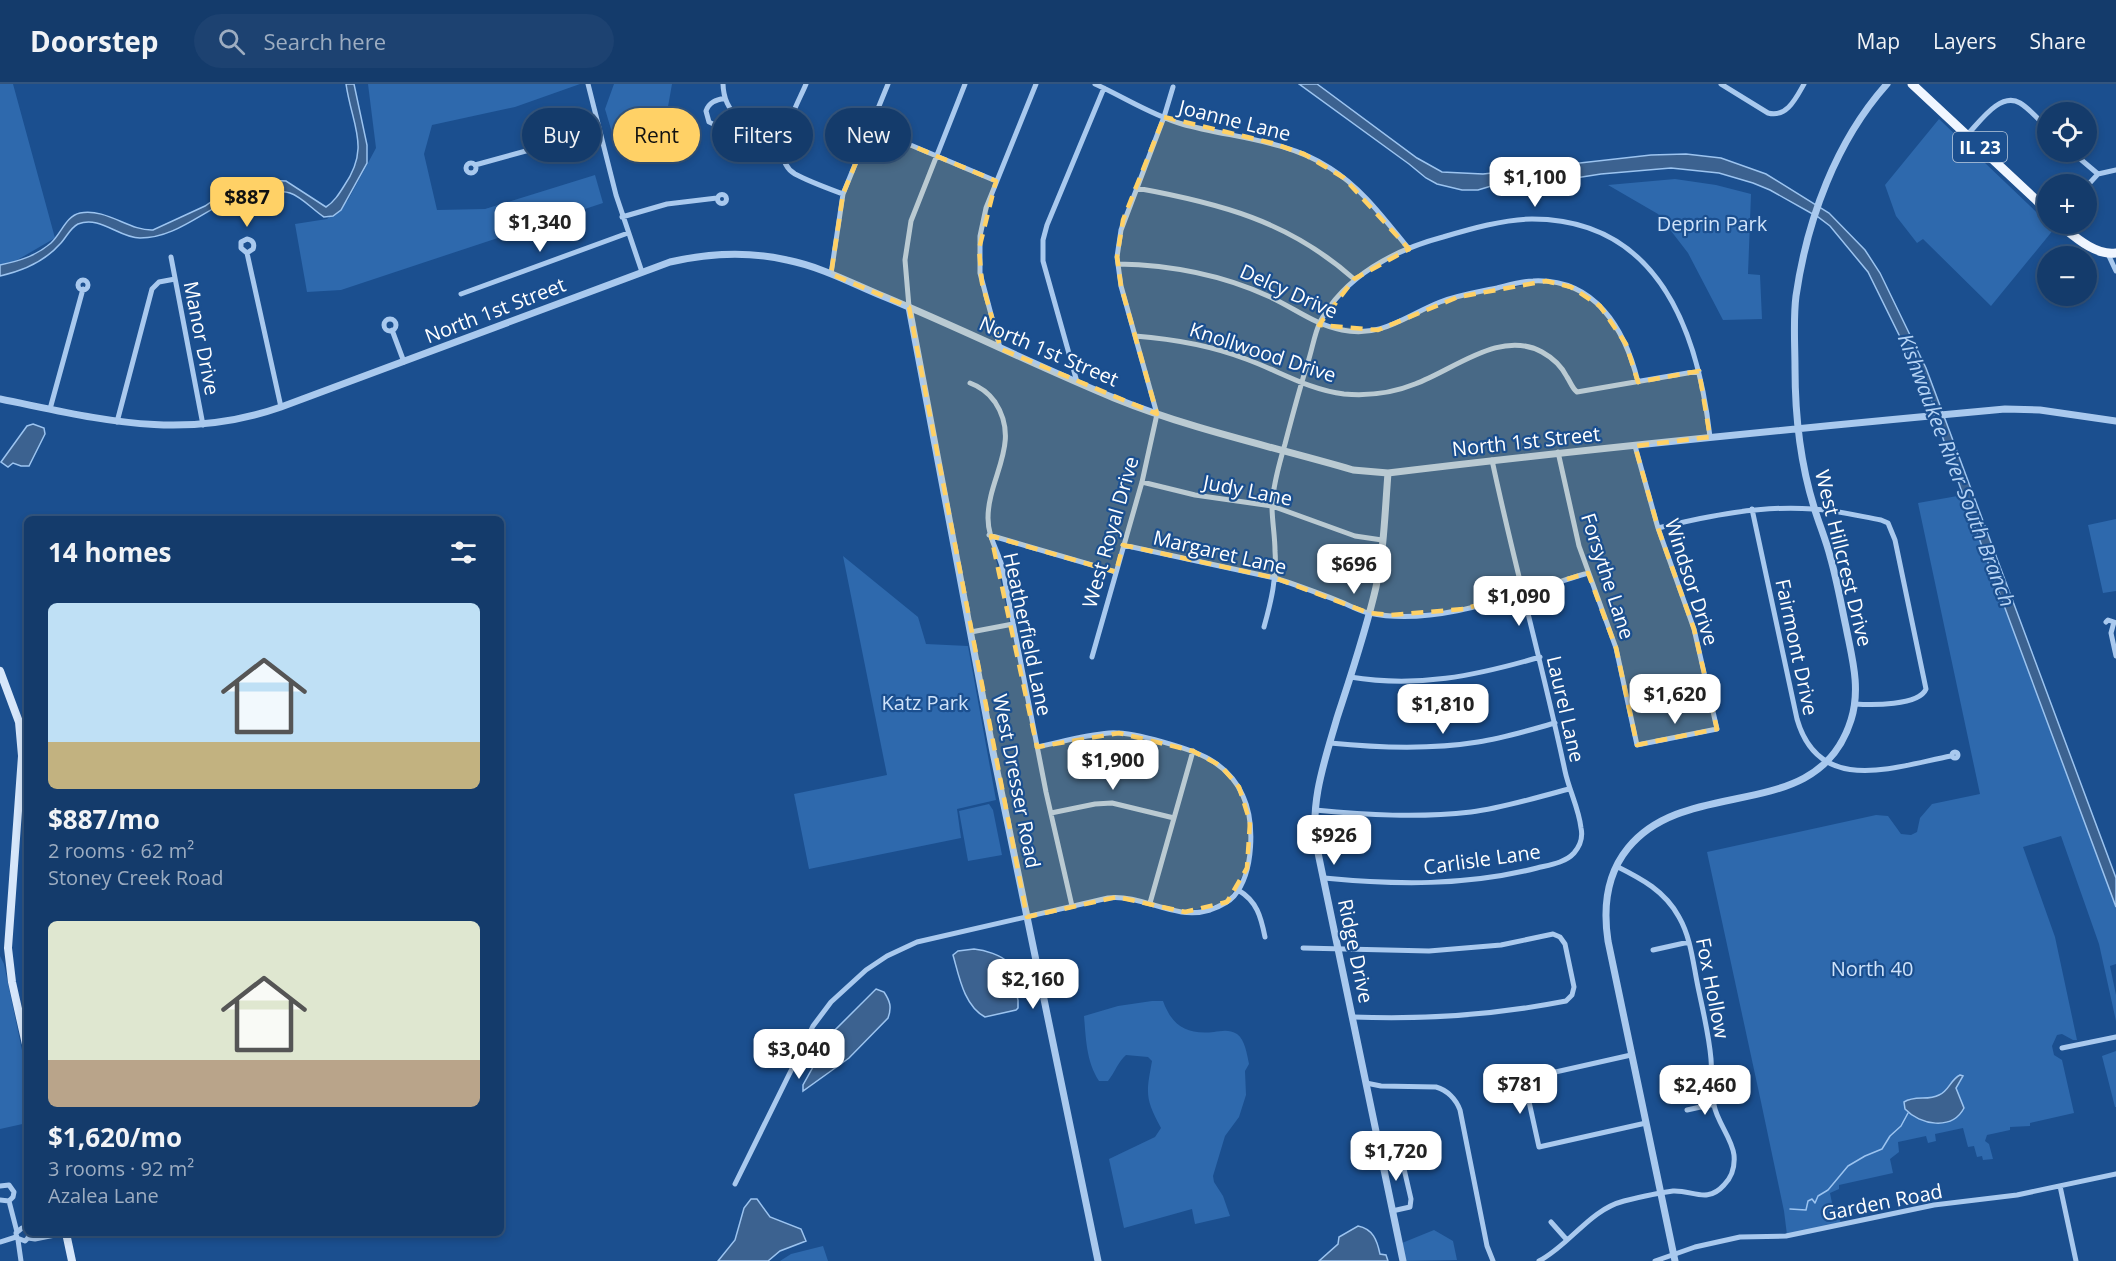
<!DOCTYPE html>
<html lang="en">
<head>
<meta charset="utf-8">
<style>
	:root { --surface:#143b6b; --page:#1d4271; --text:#f1f3f6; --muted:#9dadc1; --line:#33557e; --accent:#ffd166 }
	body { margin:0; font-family:"Open Sans",sans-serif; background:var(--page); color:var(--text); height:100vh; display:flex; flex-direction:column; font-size:22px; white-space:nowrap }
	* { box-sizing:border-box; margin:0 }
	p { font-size:20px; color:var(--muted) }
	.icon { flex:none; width:33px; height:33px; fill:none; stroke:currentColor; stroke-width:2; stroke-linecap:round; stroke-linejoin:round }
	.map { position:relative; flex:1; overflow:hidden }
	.sheet { position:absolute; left:24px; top:432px; width:480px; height:720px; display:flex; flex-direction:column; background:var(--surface); border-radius:9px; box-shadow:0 3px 9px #0003,0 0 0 2px var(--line) }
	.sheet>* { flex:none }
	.top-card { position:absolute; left:522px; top:24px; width:570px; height:54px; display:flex; gap:12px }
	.tools { position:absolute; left:2037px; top:18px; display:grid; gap:12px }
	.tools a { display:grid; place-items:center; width:60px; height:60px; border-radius:50%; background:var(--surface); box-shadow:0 3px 9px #0003,0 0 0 2px var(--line); font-size:30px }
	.price { position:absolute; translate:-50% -51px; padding:0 14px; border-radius:12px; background:#fff; color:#222; font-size:20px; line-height:39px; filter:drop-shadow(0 2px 3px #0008) }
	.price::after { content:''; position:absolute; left:50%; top:36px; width:18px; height:14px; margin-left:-9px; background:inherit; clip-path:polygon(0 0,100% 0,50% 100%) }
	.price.selected { background:var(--accent); color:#111 }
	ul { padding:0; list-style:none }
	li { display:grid; align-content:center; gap:12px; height:318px; padding:0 24px }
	li span { display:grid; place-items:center; height:186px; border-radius:9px; color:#555 }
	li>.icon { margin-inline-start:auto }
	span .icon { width:108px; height:108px; fill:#fffc; stroke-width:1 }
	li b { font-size:26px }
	h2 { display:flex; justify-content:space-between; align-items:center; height:72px; padding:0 24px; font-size:26px }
	.chip { padding:0 21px; border-radius:27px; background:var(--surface); box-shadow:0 3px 9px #0003,0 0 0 2px var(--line); font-size:21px; line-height:54px }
	.chip.selected { background:var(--accent); color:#111 }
	header { display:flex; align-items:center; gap:36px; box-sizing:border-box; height:84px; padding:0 30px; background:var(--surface); border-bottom:2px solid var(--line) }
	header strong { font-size:28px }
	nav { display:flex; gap:33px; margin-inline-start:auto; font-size:21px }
	.search { width:420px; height:54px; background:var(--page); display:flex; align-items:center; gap:15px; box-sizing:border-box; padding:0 21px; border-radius:33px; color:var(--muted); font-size:22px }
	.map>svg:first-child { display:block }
</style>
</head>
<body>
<header>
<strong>Doorstep</strong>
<div class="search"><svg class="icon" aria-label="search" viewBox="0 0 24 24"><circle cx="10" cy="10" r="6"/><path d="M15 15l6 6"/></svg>Search here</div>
<nav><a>Map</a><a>Layers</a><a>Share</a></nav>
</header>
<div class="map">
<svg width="2116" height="1177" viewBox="0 0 2116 1177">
	<rect width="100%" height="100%" fill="#1b4f8f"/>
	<path fill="#2e69ad" d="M0,0H13L55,154L0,186Z
		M368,0H580L515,23L432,41L424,70L437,126L485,125L595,91L603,119L341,206L307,208L295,140L327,135L348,116L376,64Z
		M614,0H672L663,51L642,63L616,62L605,25Z
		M1939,35L2054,145L1991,222L1923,155L1917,159L1896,132L1885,101Z
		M1675,95L1716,101L1751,110L1748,190L1760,191L1762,235L1723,236L1688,169L1658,130L1608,101Z
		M1963,411L2116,823V880L2110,882L2116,911V937L2099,860L2061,752L2023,763L2055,853L2077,956H2073L2062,950L2057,951L2052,962L2054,971L2062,976L2074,1029L2030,1039V1042L2010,1043V1046L1987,1051L1985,1057L1989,1060L1993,1075L1983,1076L1982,1072L1977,1073L1974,1062L1968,1063L1963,1044L1935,1050L1936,1057L1928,1059L1926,1052L1898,1058L1899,1068L1890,1075L1893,1089L1839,1101V1105L1830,1109L1833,1124L1837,1123L1841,1140L1787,1151L1784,1127L1761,1018L1707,768L1876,731L1888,732L1901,750L1911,751L1917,748L1920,734L1932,720L1980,710L1918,419Z
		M2116,435V507L2103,509L2088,441Z
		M843,472L918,533L926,560L968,562L996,716L957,725L961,754L809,785L794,710L887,691Z
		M989,720L993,726L1002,771L968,777L959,727Z
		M0,872L4,880L27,990V1039L0,1045Z
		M1152,917H1163C1172,942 1187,951 1214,948C1221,947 1229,945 1237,950C1245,956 1247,970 1249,980L1245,987L1246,1011L1239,1033L1225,1052L1213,1092L1214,1098L1223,1112L1230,1132L1195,1140L1192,1125L1124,1144L1109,1075L1155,1053L1161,1044C1145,1014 1146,1010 1152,977L1148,973L1126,971C1118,978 1115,988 1108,997H1099C1086,977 1086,954 1084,932L1118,922Z
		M2116,967V1023H2115L2102,972Z
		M1434,1146L1453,1157L1457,1176L1406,1177L1402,1159Z
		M823,1162L828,1177H780L791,1170Z"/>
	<path fill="#3c6290" stroke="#9cc4f0" stroke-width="1.5" d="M346,0H354L367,61V79L341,126L333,132L324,133C313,126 302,113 290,109C284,107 274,107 267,107C217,108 187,154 140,154C119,154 100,131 78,140C70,144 66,154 60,160C45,177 22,187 0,192V181C19,177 36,172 51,159C61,150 66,132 80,129C107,124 129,147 153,146L205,122L231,104L264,96L286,97L326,123C334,118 339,110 344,102C371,63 352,42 346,0Z
		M1299,0H1317L1417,74L1442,88L1483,90L1651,71L1686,70L1721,74L1766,90L1829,129L1865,166L1880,189L1926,284L2116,794V823L1963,411L1939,343L1934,322L1868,188L1830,142L1818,133L1770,106L1753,99L1719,89L1671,84L1601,90L1537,100L1508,97L1478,106H1462L1437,100L1426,94L1409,80Z
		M33,340L44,344L45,350L29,382H21L13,379L8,383L1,378L27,342Z
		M974,865C985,866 1001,871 1009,879L1018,916V924L1016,926L985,933C964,922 959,892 953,871L958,867Z
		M876,905L884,908C890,917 892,923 888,934L849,974L803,1007V1001L832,949Z
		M1960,991L1963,992L1956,1004L1964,1024C1952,1047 1920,1041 1905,1025L1904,1018C1915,1011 1928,1017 1939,1011C1949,1007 1950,996 1960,991Z
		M751,1115H757L770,1133L801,1145L806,1157L780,1167L768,1177H718L735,1156L744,1124Z
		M1358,1142C1373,1145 1377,1156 1380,1170L1386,1171L1388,1177H1319L1338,1160L1339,1153Z"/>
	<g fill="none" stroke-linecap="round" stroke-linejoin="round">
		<path stroke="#9cc4f0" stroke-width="1.5" d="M1790,1125L1806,1126L1808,1117L1812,1115L1815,1119L1818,1112L1828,1106L1848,1082L1865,1072L1882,1065L1890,1052L1901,1042L1908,1029"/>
		<path stroke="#a9c9ee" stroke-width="5" d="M588,0L616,111L642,188
			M723,0C724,37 755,43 783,55
			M806,0C797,22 766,73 795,90C810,98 827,104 843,110
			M1095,0C1124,13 1151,31 1182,40C1232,54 1285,55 1330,84C1362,104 1385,136 1409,165
			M1721,0L1768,29C1787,34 1796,14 1804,0
			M725,14C716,16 709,18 706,27L709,38C720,45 728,39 733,28
			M870,44L996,97
			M1967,51C1979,39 2000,7 2020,19C2030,25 2039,36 2048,45
			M2072,68L2098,90
			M466 84a5 5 0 1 1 10 0a5 5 0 1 1-10 0Z
			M475,81L599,47
			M2086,103L2098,90L2116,86
			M1136,104C1219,119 1289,137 1354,195
			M717.5 115a4.5 4.5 0 1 1 9 0a4.5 4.5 0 1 1-9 0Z
			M622,133L667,120L717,114
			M247,169L253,165C255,160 253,156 247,155L241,158V164L247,169L281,323
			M2108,170L2116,187
			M171,173L203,341
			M1118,180C1170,181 1220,190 1268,212C1293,223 1315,241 1342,246C1382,254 1405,232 1440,218C1459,211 1478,208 1497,204C1509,201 1521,197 1533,197C1595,194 1625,245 1638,298
			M831,190L843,110L888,0
			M78 201a5 5 0 1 1 10 0a5 5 0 1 1-10 0Z
			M461,210L628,149
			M909,223L905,176L911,137L965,0
			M384 241a6 6 0 1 1 12 0a6 6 0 1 1-12 0Z
			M392,246L404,278
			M1135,252C1173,255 1210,261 1246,275C1279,287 1309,306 1344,310C1368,312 1393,309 1415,300C1454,286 1500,245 1542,268C1553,274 1562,283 1567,293C1571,299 1572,304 1577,308L1699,287
			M1000,264L980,189V152L986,124L1036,0
			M1077,298L1043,177V156L1047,141L1104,4
			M970,299C981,303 988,308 995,318C1022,359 988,393 988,434C988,453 997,465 1002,482L1046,708L1072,822
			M50,325L83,205
			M117,338L152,205L159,198L175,195
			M1558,368L1579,462L1616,564L1637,661L1717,645L1694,545L1658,444L1635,362
			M1142,398L1195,411L1272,422L1355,452L1382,456
			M1752,425L1797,635C1819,712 1894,683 1951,672
			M1658,444C1708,432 1761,421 1813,425C1835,426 1859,432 1881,436L1888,439L1895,456L1926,605C1919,622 1871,621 1855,620
			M989,451L1116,488
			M1123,461L1275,494C1297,501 1318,509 1339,517C1349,521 1359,527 1369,529C1437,544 1523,508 1588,489
			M2106,538L2108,536L2114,538L2111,549L2116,572
			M1264,543C1271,518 1277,493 1275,467C1275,452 1272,437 1272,422C1273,401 1279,380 1285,360C1292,333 1299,307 1307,281C1312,267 1314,251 1320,238C1345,192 1394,166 1443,153C1470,145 1505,135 1532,135C1658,135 1698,247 1710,353
			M971,548L1013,540
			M1092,573L1142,398L1157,330L1121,202L1117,173L1121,146L1164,33L1173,3
			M1350,593C1417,604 1475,592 1540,573
			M1330,659C1380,664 1429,666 1478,658C1504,654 1530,646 1555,639
			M1952 671a3 3 0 1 1 6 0a3 3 0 1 1-6 0Z
			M1315,726C1367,731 1418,734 1471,728C1504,724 1537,713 1569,705
			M1051,729L1095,720L1112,719L1174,734
			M1324,794C1396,801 1466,802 1537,784C1549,781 1565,779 1574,769C1580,762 1583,753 1581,744C1579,725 1569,706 1565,687C1543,583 1514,480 1492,376
			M1238,806C1257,817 1261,833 1265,853
			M1150,819L1193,667
			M1303,864L1429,867L1501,861L1553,850L1560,853L1565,860L1574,903L1572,911L1566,917C1494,931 1426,936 1353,933
			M1653,866L1689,858
			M2062,964L2116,953
			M1631,971L1524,995L1539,1063L1646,1039
			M1366,999L1381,1002L1436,1003C1447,1006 1456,1015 1460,1026L1487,1162L1493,1177
			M1687,1026L1714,1020
			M1381,1073L1396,1070L1401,1072L1411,1115L1410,1123L1392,1127
			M735,1100L813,942L831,918L866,886L887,872L917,858L1108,814C1144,810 1174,837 1210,826C1218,823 1228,819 1234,812C1254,789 1255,738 1243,712C1237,698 1226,686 1214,678C1195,665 1131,647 1109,649C1085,651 1061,658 1037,663
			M0,1102L9,1101L14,1108L13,1113L9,1117L0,1116
			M2060,1102L2076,1177
			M9,1117L17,1148
			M1551,1138L1567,1156
			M27,1146L22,1144L16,1149L17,1154L25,1157L28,1154L29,1149
			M28,1154L35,1155L65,1149
			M18,1156L21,1177
			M0,1158L16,1153
			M1539,1177C1570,1161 1589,1126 1624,1117C1640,1113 1657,1109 1673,1107C1693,1106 1707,1120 1724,1101C1732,1093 1735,1082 1734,1071C1732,1054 1717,1038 1714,1021C1711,1006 1712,990 1711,975C1709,951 1703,927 1698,903C1693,879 1691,854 1679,833C1665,807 1642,795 1616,782
			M1655,1177L1695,1163L1740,1153L1786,1152L1934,1121L2017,1111L2116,1090"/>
		<path stroke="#a9c9ee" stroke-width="7" d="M909,223L993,668L1098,1177
			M0,315C100,335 181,358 281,323L670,178C709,169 748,167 787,176C822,183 853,200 885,213C962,245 1037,282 1114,314C1190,345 1274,363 1353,386L1388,389C1593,364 1799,344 2005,325L2040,326L2116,337
			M1388,389C1385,427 1384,466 1376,503C1366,547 1351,591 1337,634C1325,676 1309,719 1317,764L1403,1177
			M1675,1177L1608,857C1603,824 1606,791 1628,764C1688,690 1818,742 1851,636C1861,604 1852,574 1846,543C1841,520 1837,496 1830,472C1826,456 1819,440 1814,423C1800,378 1795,331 1795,284C1795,261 1793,235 1796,212C1807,136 1836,57 1887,0"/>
		<path stroke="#d6e6fa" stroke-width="8" d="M0,587L19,638L22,672L8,864L12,898L27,965
			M66,1149L72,1177"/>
		<path stroke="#f0f6ff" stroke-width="9" d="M1912,0L2048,127
			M2059,140C2074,152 2095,172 2116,169"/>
	</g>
	<path fill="#ffd166" fill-opacity="0.2" stroke="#ffd166" stroke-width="4.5" stroke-dasharray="12 8" stroke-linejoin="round" d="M1164,33L1272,59L1304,70L1344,94L1409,165L1354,195L1319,241L1378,246L1458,213L1546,197L1571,203L1600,222L1626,260L1638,298L1699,287L1710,353L1635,362L1658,444L1694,545L1717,645L1637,661L1616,564L1588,489L1464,525L1391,531L1369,529L1275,494L1123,461L1116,488L991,452L1037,663L1119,649L1193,667L1221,682L1239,703L1250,738L1247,784L1227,818L1185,828L1117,813L1027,833L909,223L831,190L843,110L870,44L996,97L979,165L982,199L1001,265L1157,330L1121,202L1117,173L1123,136Z"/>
	<g text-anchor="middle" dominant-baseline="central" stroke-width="4.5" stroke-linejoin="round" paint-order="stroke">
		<rect fill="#1b4f8f" stroke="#bbcadd" stroke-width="1.5" x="1953" y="48" width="54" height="30" rx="4.5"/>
		<g font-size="18" font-weight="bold" fill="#fff">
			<text x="1980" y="63">IL 23</text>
		</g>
		<g font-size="20" fill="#fff" stroke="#1b4f8f">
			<text transform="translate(1235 36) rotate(14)">Joanne Lane</text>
			<text transform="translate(1289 207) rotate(24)">Delcy Drive</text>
			<text transform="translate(495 226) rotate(-21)">North 1st Street</text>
			<text transform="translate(202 254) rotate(79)">Manor Drive</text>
			<text transform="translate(1049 267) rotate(23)">North 1st Street</text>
			<text transform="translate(1263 268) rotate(18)">Knollwood Drive</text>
			<text transform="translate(1526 357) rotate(-6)">North 1st Street</text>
			<text transform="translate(1248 406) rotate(11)">Judy Lane</text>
			<text transform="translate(1110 448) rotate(-74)">West Royal Drive</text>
			<text transform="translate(1220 468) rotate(13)">Margaret Lane</text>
			<text transform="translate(1844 474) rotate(76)">West Hillcrest Drive</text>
			<text transform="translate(1608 492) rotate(72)">Forsythe Lane</text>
			<text transform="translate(1692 498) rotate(72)">Windsor Drive</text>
			<text transform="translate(1028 550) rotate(78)">Heatherfield Lane</text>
			<text transform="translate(1797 563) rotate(78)">Fairmont Drive</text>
			<text transform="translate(1566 625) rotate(77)">Laurel Lane</text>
			<text transform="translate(1017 697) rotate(79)">West Dresser Road</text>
			<text transform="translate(1482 775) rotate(-8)">Carlisle Lane</text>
			<text transform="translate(1356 867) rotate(78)">Ridge Drive</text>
			<text transform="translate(1713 904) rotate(79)">Fox Hollow</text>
			<text transform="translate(1882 1118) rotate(-11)">Garden Road</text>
		</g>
		<g font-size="20" fill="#cfe3fa" stroke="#1b4f8f">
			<text x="1712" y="139">Deprin Park</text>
			<text x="925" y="618">Katz Park</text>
			<text x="1872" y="884">North 40</text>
		</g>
		<g font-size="21" font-style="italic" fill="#b5d3f5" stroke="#1b4f8f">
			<text transform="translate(1957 386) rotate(69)">Kishwaukee River South Branch</text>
		</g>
	</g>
</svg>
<div class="tools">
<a><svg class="icon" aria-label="locate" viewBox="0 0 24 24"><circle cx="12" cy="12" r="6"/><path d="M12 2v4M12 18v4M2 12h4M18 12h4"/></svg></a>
<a>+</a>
<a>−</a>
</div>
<b class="price" style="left:1535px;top:124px">$1,100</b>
<b class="price selected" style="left:247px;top:144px">$887</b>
<b class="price" style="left:540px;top:169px">$1,340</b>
<b class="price" style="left:1354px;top:511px">$696</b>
<b class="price" style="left:1519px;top:543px">$1,090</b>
<b class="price" style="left:1675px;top:641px">$1,620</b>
<b class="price" style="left:1443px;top:651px">$1,810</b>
<b class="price" style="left:1113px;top:707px">$1,900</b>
<b class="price" style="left:1334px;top:782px">$926</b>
<b class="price" style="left:1033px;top:926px">$2,160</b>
<b class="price" style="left:799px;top:996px">$3,040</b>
<b class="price" style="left:1520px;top:1031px">$781</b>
<b class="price" style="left:1705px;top:1032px">$2,460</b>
<b class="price" style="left:1396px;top:1098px">$1,720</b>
<div class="top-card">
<a class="chip">Buy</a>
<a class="chip selected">Rent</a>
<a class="chip">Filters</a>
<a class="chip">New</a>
</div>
<section class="sheet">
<h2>14 homes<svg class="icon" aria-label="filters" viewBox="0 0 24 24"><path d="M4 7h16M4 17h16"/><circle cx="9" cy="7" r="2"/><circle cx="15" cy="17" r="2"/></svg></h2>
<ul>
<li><span style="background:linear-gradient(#bfe0f5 75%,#c2b280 0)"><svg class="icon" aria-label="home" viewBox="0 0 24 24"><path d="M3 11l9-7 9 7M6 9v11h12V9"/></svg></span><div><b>$887/mo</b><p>2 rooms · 62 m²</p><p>Stoney Creek Road</p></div></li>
<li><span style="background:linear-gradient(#dfe7d0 75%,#b9a48a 0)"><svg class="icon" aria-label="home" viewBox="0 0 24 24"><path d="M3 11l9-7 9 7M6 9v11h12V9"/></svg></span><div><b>$1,620/mo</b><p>3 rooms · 92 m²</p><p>Azalea Lane</p></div></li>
</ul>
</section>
</div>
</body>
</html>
